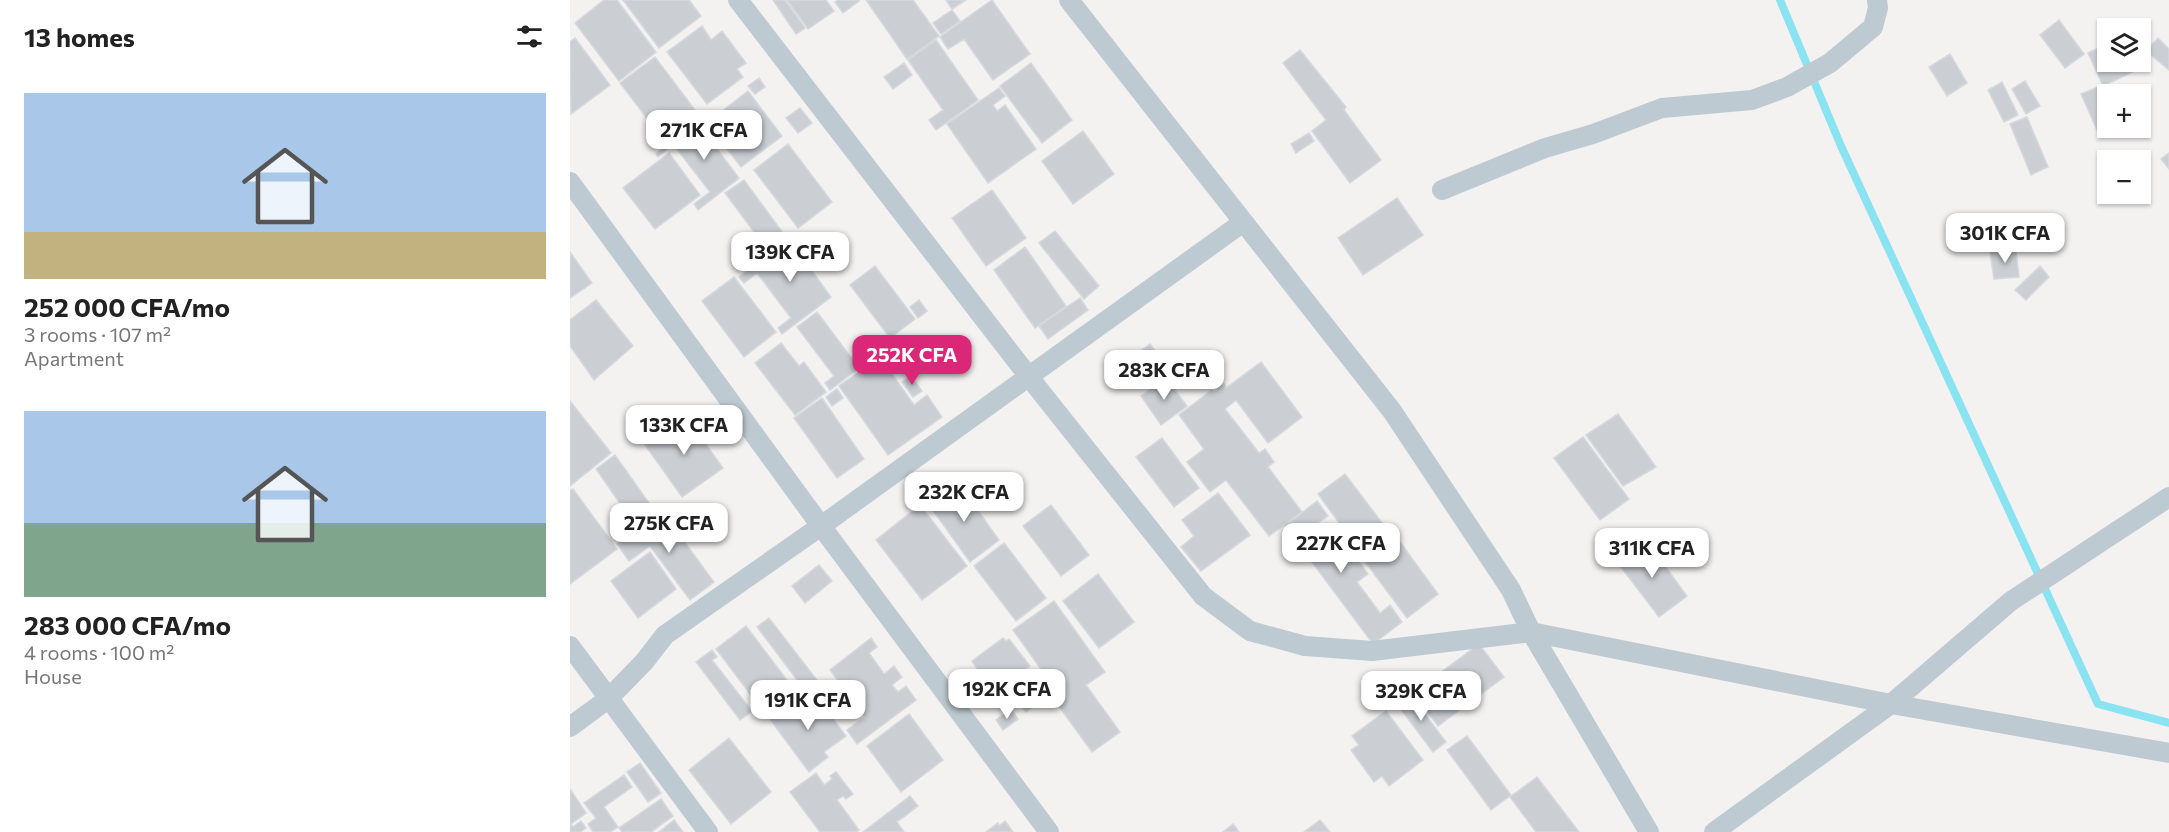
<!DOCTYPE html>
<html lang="en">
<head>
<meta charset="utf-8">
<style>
	:root { --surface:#fff; --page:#f6f6f6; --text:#222; --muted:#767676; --accent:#db2777 }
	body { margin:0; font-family:Commissioner,sans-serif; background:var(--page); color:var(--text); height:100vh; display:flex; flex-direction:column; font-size:22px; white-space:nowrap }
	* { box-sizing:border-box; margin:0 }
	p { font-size:20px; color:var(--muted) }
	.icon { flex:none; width:33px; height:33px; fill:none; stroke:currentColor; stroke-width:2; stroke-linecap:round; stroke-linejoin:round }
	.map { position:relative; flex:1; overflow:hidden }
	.panel { display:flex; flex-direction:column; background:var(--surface); width:570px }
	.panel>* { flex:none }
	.tools { position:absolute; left:1527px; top:18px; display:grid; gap:12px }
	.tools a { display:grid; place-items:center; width:54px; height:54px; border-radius:0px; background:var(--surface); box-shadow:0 2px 4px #0004; font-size:30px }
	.price { position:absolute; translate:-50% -51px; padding:0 14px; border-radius:12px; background:#fff; color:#222; font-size:20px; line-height:39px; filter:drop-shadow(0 2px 3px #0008) }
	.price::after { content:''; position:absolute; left:50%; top:36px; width:18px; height:14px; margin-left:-9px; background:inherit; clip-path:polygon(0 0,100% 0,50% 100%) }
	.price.on { background:var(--accent); color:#fff }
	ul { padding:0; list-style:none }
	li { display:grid; align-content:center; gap:12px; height:318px; padding:0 24px }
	li span { display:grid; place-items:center; height:186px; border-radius:0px; color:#555 }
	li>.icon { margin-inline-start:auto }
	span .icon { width:108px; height:108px; fill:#fffc; stroke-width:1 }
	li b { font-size:26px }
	h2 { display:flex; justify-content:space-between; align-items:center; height:72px; padding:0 24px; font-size:26px }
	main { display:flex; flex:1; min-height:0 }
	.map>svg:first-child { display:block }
</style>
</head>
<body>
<main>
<section class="panel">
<h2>13 homes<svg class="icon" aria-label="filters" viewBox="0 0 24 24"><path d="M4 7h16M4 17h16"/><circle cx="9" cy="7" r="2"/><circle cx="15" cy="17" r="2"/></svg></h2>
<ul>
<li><span style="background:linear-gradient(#a9c7e8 75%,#c2b280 0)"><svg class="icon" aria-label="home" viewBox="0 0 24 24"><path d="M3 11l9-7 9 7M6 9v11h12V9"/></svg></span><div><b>252 000 CFA/mo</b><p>3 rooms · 107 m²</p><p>Apartment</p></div></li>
<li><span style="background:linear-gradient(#a9c7e8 60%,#7fa58c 0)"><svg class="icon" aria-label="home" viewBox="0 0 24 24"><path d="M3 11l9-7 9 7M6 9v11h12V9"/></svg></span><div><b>283 000 CFA/mo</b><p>4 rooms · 100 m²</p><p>House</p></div></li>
</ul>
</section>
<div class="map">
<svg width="1599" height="832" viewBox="0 0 1599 832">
	<rect width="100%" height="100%" fill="#f4f1f1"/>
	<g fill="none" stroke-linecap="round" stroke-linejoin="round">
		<path stroke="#8ae3f1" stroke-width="8" d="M1210,0L1271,146L1528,704L1599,723"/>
	</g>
	<path fill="#cbcfd4" stroke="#d5d8dd" stroke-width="1.5" d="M34,0H47L86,52L49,81L5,23Z
		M53,0H119L131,16L89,48Z
		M203,0H215L235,28L226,34Z
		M217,0H256L264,11L238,29Z
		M268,0H289V1L273,13L265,2Z
		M296,0H343L369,36L337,59Z
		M376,0H396L382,9Z
		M422,0L460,54L423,80L394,39L378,49L370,37Z
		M382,10L390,21L371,34L363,23Z
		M1489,20L1514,54L1495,68L1470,35Z
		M132,26L141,40L152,31L176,63L167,69L173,77L137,104L97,52Z
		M5,38L40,85L1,114L0,42Z
		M1588,38L1599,49V70L1576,51Z
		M366,40L408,100L366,130L359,120L373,110L338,60Z
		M1538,44V62H1563L1567,70L1533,86L1518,53Z
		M730,50L776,107L774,110L811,160L780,183L742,131L756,120L713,63Z
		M1380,54L1397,83L1377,96L1359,67Z
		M85,57L128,114L94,141L50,83Z
		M334,63L342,75L323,89L314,77Z
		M461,63L502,120L472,143L430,86Z
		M189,78L195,87L185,94L178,86Z
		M1455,81L1470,106L1456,114L1442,89Z
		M1432,82L1448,115L1434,122L1418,90Z
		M1531,86L1538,102V128H1549L1530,137L1511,94Z
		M429,88L435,96L423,105L427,111L435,105L466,149L418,183L377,124Z
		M178,91L212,136L171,167L137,123Z
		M230,108L242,123L228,133L216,118Z
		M1457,117L1478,167L1461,175L1440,124Z
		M126,121L169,178L128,210L124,204L140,192L103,144L88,157L86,154Z
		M513,131L544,174L503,204L472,161Z
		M739,133L744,141L726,153L721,144Z
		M218,144L262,202L228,228L184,170Z
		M99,153L130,195L85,229L53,188Z
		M1599,153V169L1591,159Z
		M174,180L216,237L198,251L155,193Z
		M422,190L456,238L416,266L382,218Z
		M827,198L853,235L793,275L768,238Z
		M485,231L529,286L514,299L469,243Z
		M219,239L261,297L212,334L208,328L221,318L187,273L174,283L169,277Z
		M455,247L496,306L465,328L424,270Z
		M1446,250L1449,277L1424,279L1420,252Z
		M0,252L22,283L0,298Z
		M305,266L345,319L320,338L280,285Z
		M1470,266L1479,277L1456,300L1445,290Z
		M164,277L206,332L174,357L132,301Z
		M510,298L518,310L478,339L469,326Z
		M26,300L63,346L24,380L0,346V320Z
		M349,300L357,311L348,318L340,307Z
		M247,312L289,368L260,390L255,383L264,376L227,327Z
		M211,343L229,366L234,362L256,392L225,415L185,363Z
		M580,344L598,368L575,385L557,361Z
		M323,348L331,358L322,364L314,353Z
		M310,357L344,405L357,395L372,417L318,455L269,386Z
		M691,362L732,417L698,443L666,400L655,409L689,453L695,449L704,462L698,467L732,512L699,536L656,480L640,492L617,462L634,449L609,415L642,390L643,392L654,384L656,388Z
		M341,376L352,391L343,397L332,382Z
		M596,378L617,406L591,425L571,396Z
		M267,389L273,398L262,406L256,397Z
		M252,398L294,459L267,478L224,418Z
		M0,401L41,453L0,486Z
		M1048,414L1086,467L1053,486L1016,435Z
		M115,415L153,468L112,497L75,445Z
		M1013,437L1059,499L1030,520L984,458Z
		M592,438L629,488L604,507L566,457Z
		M45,455L86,513L67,528L26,469Z
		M775,474L819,532L791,553L748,494Z
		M389,484L429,540L400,562L359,505Z
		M3,489L47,549L0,584V491Z
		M648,493L680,535L631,571L611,547L624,536L612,520Z
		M747,501L758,516L745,525L768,556L779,548L798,574L787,582L810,613L820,605L832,622L803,644L715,526Z
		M350,505L397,566L352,600L306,540Z
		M481,505L519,555L491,576L453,526Z
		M92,511L144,582L120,600L80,546L59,561L47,544Z
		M825,535L868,594L837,618L793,559Z
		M1076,540L1117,596L1089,617L1047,562Z
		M434,543L476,598L446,621L404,566Z
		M80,552L106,589L68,618L41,581Z
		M249,565L262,581L235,603L222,586Z
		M528,574L564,622L529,648L493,601Z
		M484,601L535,672L516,685L550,732L522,752L482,697L488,693L443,630Z
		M199,618L250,684L231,699L227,695L234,689L187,627Z
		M176,626L226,692L196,715L146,649Z
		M301,638L307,647L299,653L314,674L324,666L332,677L322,685L328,692L336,686L346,700L287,744L277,730L295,717L260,670Z
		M433,638L436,641L439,639L460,666L454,670L466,686L435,709L431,703L425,707L402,675L408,670L402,661Z
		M909,644L934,677L868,726L843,693Z
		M142,650L147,657L142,660L182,711L170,720L126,662Z
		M473,685L480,694L456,712L449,703Z
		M839,693L876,742L863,752L826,703Z
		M245,694L276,736L254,752L258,757L239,772L199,718L218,704L223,711Z
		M441,709L448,719L433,730L426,720Z
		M816,711L853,760L819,786L812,776L804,782L781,750L789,745L782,736Z
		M339,714L373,760L331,792L297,746Z
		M897,736L941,795L921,810L877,750Z
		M159,738L201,792L161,824L119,770Z
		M70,763L91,793L78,802L57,772Z
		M266,772L283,794L276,799L273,796L267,800L289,830L286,832H250L220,792L246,773L254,785L262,779L260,776Z
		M54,775L62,787L34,807L48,827L40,832H23L18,824L26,818L14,803Z
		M967,777L1009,832H966L940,797Z
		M0,789L16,813L1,824L3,827L11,821L16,828L10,832H0Z
		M340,796L348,806L327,822L334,832H293Z
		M91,799L103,816L81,832H52L49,828Z
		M104,820L113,832H89Z
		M750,820L760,832H734Z
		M435,821L443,832H416L428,823L429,826Z
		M663,824L669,832H653Z"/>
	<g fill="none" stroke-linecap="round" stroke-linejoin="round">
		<path stroke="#becad1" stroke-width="20" d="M168,0L459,377L633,596L680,631L735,646L802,651L961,632L1321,704L1599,753
			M499,0L822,411L941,590L961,632L1079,832
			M0,182L251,526L479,832
			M872,190L975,148L1023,134L1092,108L1182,100L1217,87L1260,63L1303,27L1308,8L1307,0
			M0,646L138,832
			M0,727L38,699L74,662L95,635L251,526L672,223
			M1144,832L1321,704L1441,601L1599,497"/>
	</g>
</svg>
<div class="tools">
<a><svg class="icon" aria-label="layers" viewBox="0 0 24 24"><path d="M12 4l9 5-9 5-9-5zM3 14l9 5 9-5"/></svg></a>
<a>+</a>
<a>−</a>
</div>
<b class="price" style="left:134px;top:161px">271K CFA</b>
<b class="price" style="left:1435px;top:264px">301K CFA</b>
<b class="price" style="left:220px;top:283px">139K CFA</b>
<b class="price on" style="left:342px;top:386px">252K CFA</b>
<b class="price" style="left:594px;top:401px">283K CFA</b>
<b class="price" style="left:114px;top:456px">133K CFA</b>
<b class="price" style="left:394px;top:523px">232K CFA</b>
<b class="price" style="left:99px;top:554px">275K CFA</b>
<b class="price" style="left:771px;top:574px">227K CFA</b>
<b class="price" style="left:1082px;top:579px">311K CFA</b>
<b class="price" style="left:437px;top:720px">192K CFA</b>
<b class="price" style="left:851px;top:722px">329K CFA</b>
<b class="price" style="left:238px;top:731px">191K CFA</b>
</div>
</main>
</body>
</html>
